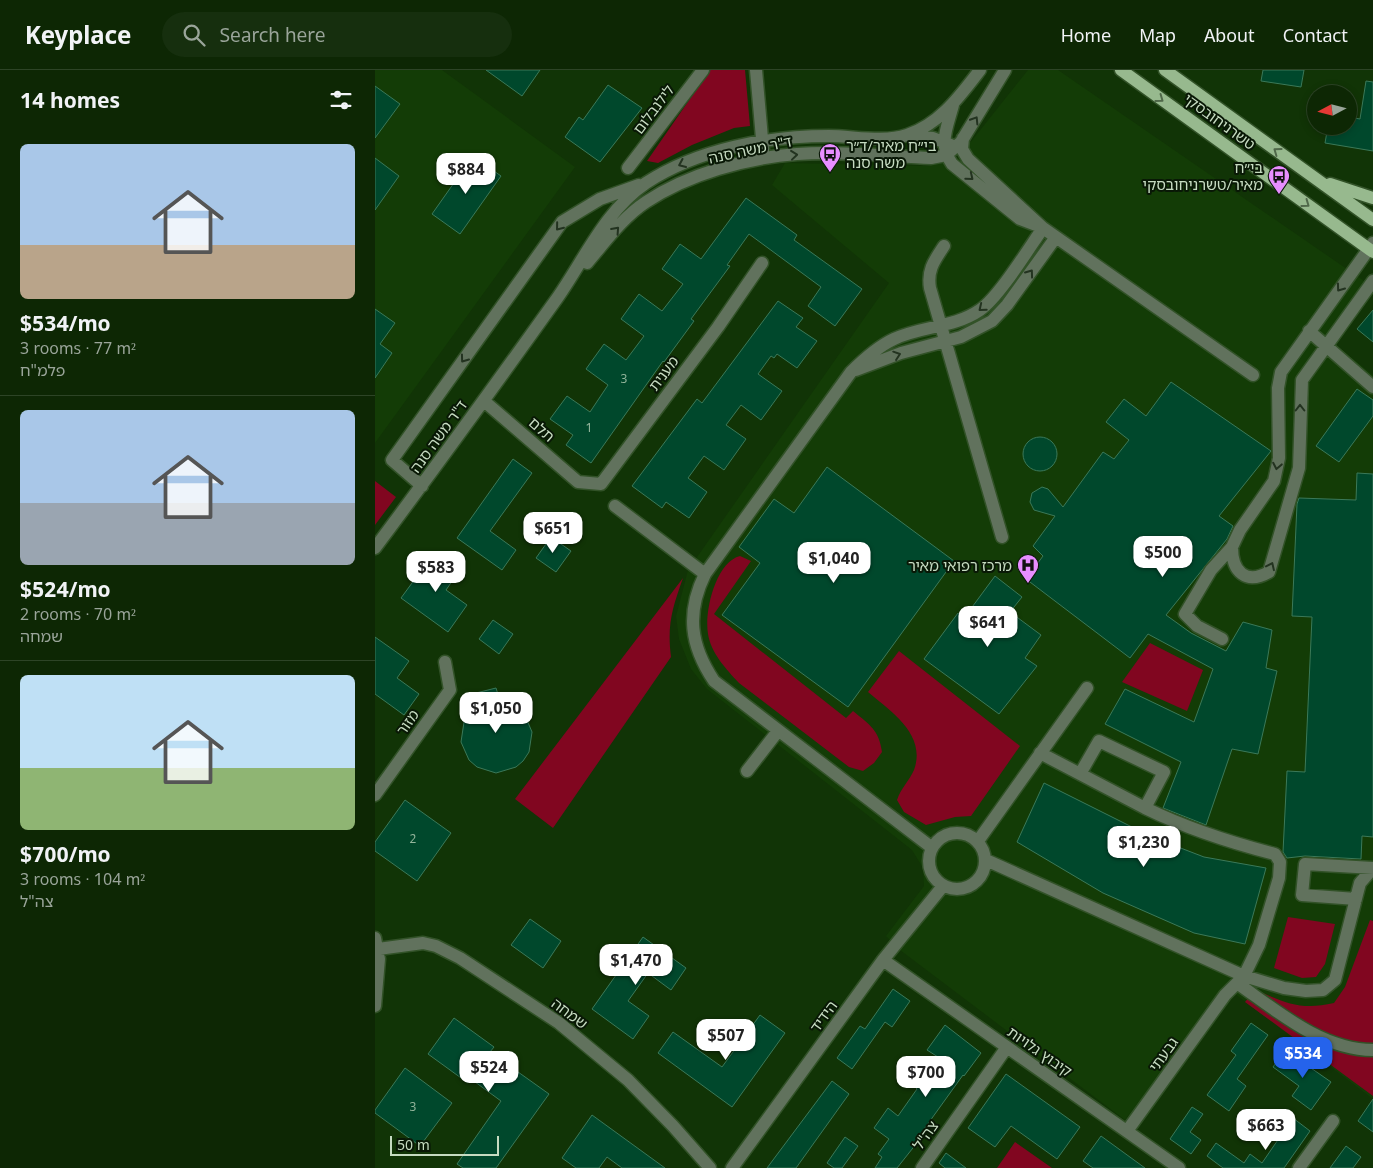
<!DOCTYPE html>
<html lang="en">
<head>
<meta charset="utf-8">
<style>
	:root { --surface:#0d2704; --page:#162f0e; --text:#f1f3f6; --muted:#9aa59a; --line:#2d4426; --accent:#2563eb }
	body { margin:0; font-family:Georgia,"Noto Sans Hebrew",serif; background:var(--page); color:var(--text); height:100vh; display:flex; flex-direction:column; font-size:19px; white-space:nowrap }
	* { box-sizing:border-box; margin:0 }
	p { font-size:16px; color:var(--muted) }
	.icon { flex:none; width:28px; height:28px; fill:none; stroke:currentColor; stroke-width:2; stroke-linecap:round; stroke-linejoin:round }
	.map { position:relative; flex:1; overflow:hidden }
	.details { display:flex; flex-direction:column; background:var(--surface); width:375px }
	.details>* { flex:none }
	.needle { width:32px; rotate:263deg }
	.tools { position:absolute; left:932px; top:15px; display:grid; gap:10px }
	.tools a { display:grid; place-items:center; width:50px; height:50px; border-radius:50%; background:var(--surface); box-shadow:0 2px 8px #0003,0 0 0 1px var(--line); font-size:25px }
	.scale { position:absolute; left:15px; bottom:12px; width:109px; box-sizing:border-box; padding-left:5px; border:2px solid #c6dbc1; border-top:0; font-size:14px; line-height:18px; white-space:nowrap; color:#c6dbc1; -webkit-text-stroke:4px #091806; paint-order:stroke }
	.price { position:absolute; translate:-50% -42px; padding:0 11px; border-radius:10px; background:#fff; color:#222; font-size:16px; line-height:32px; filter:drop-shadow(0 1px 2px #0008) }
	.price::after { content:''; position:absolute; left:50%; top:30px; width:15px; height:11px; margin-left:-8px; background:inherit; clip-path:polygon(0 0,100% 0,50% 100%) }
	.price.selected { background:var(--accent); color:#fff }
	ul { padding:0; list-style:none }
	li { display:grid; align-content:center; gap:10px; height:265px; padding:0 20px }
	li+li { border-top:1px solid var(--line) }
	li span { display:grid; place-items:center; height:155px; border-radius:8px; color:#555 }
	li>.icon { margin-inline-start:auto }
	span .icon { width:90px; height:90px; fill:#fffc; stroke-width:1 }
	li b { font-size:21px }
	h2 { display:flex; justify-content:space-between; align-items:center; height:60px; padding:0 20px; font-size:21px }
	header { display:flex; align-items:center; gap:30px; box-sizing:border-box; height:70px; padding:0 25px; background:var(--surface); border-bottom:1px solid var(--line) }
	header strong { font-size:24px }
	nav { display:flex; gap:28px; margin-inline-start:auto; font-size:18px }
	.search { width:350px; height:45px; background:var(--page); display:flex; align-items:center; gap:12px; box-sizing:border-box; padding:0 18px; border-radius:28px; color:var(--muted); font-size:19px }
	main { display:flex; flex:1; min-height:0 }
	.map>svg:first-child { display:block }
</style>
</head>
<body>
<header>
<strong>Keyplace</strong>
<div class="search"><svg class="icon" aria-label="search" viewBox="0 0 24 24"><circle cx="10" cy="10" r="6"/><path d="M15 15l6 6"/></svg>Search here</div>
<nav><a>Home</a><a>Map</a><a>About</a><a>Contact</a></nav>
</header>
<main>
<section class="details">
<h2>14 homes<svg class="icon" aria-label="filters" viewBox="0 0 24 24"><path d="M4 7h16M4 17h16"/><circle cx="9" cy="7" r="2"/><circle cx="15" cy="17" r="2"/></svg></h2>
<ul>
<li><span style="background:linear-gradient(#a9c7e8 65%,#b9a48a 0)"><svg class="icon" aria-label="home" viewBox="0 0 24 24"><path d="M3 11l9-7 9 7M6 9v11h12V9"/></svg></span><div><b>$534/mo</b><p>3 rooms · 77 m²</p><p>פלמ&quot;ח</p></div></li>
<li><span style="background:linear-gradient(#a9c7e8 60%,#9aa5b1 0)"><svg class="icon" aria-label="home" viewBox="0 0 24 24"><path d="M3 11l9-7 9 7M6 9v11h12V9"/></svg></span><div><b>$524/mo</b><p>2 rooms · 70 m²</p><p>שמחה</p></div></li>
<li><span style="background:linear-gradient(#bfe0f5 60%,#8fb573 0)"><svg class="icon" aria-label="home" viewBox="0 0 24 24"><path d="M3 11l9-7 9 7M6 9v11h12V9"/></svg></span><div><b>$700/mo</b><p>3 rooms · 104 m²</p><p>צה&quot;ל</p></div></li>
</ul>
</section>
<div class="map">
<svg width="998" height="1098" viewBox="0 0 998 1098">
	<rect width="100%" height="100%" fill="#113406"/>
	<path fill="#133c06" d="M0,0H67L200,97L0,373Z
		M653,0H683L998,217V222L961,275L998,305V1029L851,917L750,1050L525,880L511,866L549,816L548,798L537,780L332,619L316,599L304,569L301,546L313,500L514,213L397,115L410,93L554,96L583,88Z"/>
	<path fill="#810620" d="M335,0H370L375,56L359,58L317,75L283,93L272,91Z
		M0,411L21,427L0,455Z
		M365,486L376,491L339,544L471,648L478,641C495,655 504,660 507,682L499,693L488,701L474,697L364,613C351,599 336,583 333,564C329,541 341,492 365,486Z
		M308,508C297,539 292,555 296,587L178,758L140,729Z
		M775,573L828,600L812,641L747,612Z
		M524,581L645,676L596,746L580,747L551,755L529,742L522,730C526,718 534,711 539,700C552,664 515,641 493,622Z
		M913,847L960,854L950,894L941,907L927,908L899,898Z
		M995,850L998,851V1026L870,932L880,920C910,932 925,941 959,933L970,917Z
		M640,1072L677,1098H622Z"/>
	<path fill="#00482c" stroke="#3b7959" d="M111,0H165L147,26Z
		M888,0H929L926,17L886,11Z
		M991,11L998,12V81L950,73L953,56H974V47L985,49Z
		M233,15L267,38L225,92L190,67L204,47L208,50Z
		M0,16L25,34L0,68Z
		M98,86L126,106L85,164L57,144Z
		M0,88L24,106L0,140Z
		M371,128L422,165L419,170L487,219L460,256L433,236L446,217L374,164L352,195L355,196L316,249L319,251L289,292L288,291L216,393L191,375L198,365L175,349L192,326L215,342L233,315L211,299L229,274L251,290L269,266L246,249L264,224L287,241L308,214L287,199L305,174L326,189Z
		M403,231L428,248L421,257L442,271L422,298L402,284L399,288L396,286L383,304L407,321L386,350L366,335L351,355L371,369L349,400L329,386L313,408L332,422L314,448L291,432L287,438L257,416L322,329L327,333Z
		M0,239L20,253L5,274L17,283L0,308Z
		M998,240V272L982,259Z
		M796,312L896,381L844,446L858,456L852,469L791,545L816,563L851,581L868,552L897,560L891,598L902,601L883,684L857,679L831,755L788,738L806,692L730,654L750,619L819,652L838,599L773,564L755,588L651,509L668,486L658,476L680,446L659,440L655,432L657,423L667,417L673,419L688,437L728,382L739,389L754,370L731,352L749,329L771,346Z
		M982,319L998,330V346L964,392L941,376Z
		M648 384a17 17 0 1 1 34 0a17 17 0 1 1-34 0Z
		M138,389L157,403L115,461L141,480L127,500L82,468Z
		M452,397L579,491L473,637L347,545L385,493L364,477L399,429L419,443Z
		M982,403L998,404V767L987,766L986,789L930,786L912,788L908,782L912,701L930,702L937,547L917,546L922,434L924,428L981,430Z
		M176,467L196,481L181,502L161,488Z
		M59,483L84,501L71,520L92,535L73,562L26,528Z
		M620,506L647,527L635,542L666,565L650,588L662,596L624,644L549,589L583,543L589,548Z
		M118,550L138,564L124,584L104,569Z
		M0,567L34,591L22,608L44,624L29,645L0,624Z
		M121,618L125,631L141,636L149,643L157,662L154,682L148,691L141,697L121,703L102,697L94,690L86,672L89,652L100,638L97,624Z
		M669,713L777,767L829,787L891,798L870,874L819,863L728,823L642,772Z
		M30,730L76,763L42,811L0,781V772Z
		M155,849L186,871L168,898L136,875Z
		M268,867L311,898L296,920L273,903L253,931L274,946L258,969L217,939Z
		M518,919L535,931L517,957L510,952L477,999L462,988L485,956L490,959Z
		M385,945L410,963L357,1037L283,983L298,962L347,997Z
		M79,948L119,977L115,982L174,1024L121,1098H88L82,1094L126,1031L96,1009L93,1013L53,984Z
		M876,953L893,965L862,1009L871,1016L854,1041L832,1025L861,985L856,981Z
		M570,955L606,983L589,1006L588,1005L547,1062L549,1064L522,1098H500L507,1087L503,1084L514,1069L499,1058L513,1038L523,1046L542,1019L541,1018L563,987L552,980Z
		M910,980L956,1012L936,1040L917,1026L924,1016L898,997Z
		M30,998L77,1033L45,1076L0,1043V1040Z
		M631,1004L705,1057L682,1089L636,1056L620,1077L593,1058Z
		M457,1011L474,1024L421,1098H392Z
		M998,1029V1062L983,1051Z
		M817,1037L828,1044L815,1062L826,1070L816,1084L795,1069Z
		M217,1045L290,1098H247L232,1087L224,1098H201L187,1088Z
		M918,1048L935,1061L909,1098H848L832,1086L841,1073L869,1093L875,1084L887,1093Z
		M726,1066L770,1098H718L708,1091Z
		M470,1067L483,1076L467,1098H459L452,1093Z
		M971,1076L986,1087L978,1098H955Z
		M571,1083L591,1098H570L564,1093Z"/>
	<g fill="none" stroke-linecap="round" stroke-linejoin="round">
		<g stroke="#325228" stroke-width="15">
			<path id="minor" d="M381,0L388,80
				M578,35C572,58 563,74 577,94L645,149L666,157
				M534,66L558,68L576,75
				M588,68L587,79L593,89L668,158L878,305
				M253,98L328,0
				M569,176C559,191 552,200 555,218L627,467
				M212,193C230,172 248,147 271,132C313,104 371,88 422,84C466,81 512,86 556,88L571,85L586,72L630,0
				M934,261L998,317
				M481,300L526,283L586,267L617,251L632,235L681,167
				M109,331L203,412L226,414L343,257L387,193
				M47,416L17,390L187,152L225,129L264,115
				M240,436L330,504
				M857,477C857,502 871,515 894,502L924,398L927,310L998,211
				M0,478C62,395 123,311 183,227C210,188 231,140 271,113C323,79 393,66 454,66C478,66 508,73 532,65C565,54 585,26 605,0
				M847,569L822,556L810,544L836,500L857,477L865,460L899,411L904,388L903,318L906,302L998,173
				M665,683L770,738L789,702L724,671L705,704
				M372,701L403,661
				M0,725L75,620L70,592
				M554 791a28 28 0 1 1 56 0a28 28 0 1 1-56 0Z
				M603,771L712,618
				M556,777L339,611C315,575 311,543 330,504L476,302C489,289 502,277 519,269C546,256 579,258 605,240C624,227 654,178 668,158
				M611,790L869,906L909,918L931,921L948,920L960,910L985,813L998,798
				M981,829L927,825L930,794L998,798
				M0,868L4,889L0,936
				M3,879L48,873L61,876L85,888L184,953L253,1010L298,1056L335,1098
				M508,890L804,1098
				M862,913C902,941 947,980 998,980
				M752,1061L850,925L869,906L884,875L904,808L905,792L900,784C853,772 813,759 770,738
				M357,1098L508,890L568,816
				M547,1098L632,977
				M924,1098L958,1051"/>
		</g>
		<g stroke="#325228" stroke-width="15">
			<path id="major" d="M746,0L998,182
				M790,0L998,150
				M955,114L998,128"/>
		</g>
		<use href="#minor" stroke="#61725d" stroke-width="12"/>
		<use href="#major" stroke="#97b98e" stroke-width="12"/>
	</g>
	<defs><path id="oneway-chevron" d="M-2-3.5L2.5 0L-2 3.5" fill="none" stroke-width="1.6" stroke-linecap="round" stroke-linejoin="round" transform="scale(1.25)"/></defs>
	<g stroke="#50684a">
		<use href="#oneway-chevron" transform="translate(785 29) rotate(36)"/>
		<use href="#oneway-chevron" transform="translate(902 81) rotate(-144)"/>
		<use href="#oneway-chevron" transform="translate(931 134) rotate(36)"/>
	</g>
	<g stroke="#233320">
		<use href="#oneway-chevron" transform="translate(600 50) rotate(-58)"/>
		<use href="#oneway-chevron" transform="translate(419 85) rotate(-6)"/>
		<use href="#oneway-chevron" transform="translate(307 94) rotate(156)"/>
		<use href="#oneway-chevron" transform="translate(595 107) rotate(39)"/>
		<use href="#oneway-chevron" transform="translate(184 157) rotate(129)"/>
		<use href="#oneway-chevron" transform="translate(241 160) rotate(-48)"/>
		<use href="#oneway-chevron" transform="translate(655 203) rotate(-54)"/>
		<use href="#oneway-chevron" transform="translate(965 218) rotate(126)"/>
		<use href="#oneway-chevron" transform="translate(607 238) rotate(141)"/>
		<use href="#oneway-chevron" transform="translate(522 285) rotate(-19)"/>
		<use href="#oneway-chevron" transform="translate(89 289) rotate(126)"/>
		<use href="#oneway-chevron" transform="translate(925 338) rotate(-90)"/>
		<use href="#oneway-chevron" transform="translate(902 396) rotate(101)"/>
		<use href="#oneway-chevron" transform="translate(896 496) rotate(-65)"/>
	</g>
	<defs>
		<g id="bus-pin" transform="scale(1.125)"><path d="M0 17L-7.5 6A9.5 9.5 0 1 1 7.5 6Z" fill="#e88eff" stroke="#091806"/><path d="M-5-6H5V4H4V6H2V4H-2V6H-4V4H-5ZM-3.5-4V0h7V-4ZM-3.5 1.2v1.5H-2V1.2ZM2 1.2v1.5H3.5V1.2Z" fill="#111"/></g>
		<g id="hospital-pin" transform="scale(1.125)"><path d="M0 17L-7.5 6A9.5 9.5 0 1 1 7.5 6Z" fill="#e88eff" stroke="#091806"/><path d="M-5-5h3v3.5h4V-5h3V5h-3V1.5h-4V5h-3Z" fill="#111"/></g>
	</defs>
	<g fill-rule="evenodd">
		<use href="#bus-pin" x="455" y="84"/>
		<use href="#bus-pin" x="904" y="106"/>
		<use href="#hospital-pin" x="653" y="495"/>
	</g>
	<g text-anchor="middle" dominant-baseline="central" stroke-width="4" stroke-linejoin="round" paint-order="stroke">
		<g font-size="12" fill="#94b69c">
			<text x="249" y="308">3</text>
			<text x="214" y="357">1</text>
			<text x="38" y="768">2</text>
			<text x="38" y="1036">3</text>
		</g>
		<g font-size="15" fill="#c6dbc1" stroke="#091806">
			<text transform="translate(278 39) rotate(-53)">לילנבלום</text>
			<text transform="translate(845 51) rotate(36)">טשרניחובסקי</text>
			<text transform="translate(375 79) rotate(-12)">ד"ר משה סנה</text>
			<text transform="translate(288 303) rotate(-53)">מענית</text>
			<text transform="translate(167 359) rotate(41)">תלם</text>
			<text transform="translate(63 366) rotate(-54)">ד"ר משה סנה</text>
			<text transform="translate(32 652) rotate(-55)">מזור</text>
			<text transform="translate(195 943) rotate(37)">שמחה</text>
			<text transform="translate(448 946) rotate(-54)">הידיד</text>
			<text transform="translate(665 981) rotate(35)">קיבוץ גלויות</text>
			<text transform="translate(788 984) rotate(-54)">גבעתי</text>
			<text transform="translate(550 1065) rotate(-55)">צה"ל</text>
		</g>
		<g font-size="15" fill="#c6dbc1" stroke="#091806" text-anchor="end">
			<text x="471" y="75" text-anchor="start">בי״ח מאיר/ד״ר<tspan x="471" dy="17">משה סנה</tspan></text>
			<text x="888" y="97">בי״ח<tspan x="888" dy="17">מאיר/טשרניחובסקי</tspan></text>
			<text x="637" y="495">מרכז רפואי מאיר</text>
		</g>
	</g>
</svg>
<div class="tools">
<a><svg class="needle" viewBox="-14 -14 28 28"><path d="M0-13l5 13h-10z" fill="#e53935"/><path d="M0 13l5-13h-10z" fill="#9aa59a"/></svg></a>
</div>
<div class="scale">50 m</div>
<b class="price" style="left:91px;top:125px">$884</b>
<b class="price" style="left:178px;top:484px">$651</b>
<b class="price" style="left:788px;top:508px">$500</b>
<b class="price" style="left:459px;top:514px">$1,040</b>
<b class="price" style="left:61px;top:523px">$583</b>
<b class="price" style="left:613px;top:578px">$641</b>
<b class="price" style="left:121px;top:664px">$1,050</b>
<b class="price" style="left:769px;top:798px">$1,230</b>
<b class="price" style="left:261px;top:916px">$1,470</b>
<b class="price" style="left:351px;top:991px">$507</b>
<b class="price selected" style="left:928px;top:1009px">$534</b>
<b class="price" style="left:114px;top:1023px">$524</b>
<b class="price" style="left:551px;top:1028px">$700</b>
<b class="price" style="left:891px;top:1081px">$663</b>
</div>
</main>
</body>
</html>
